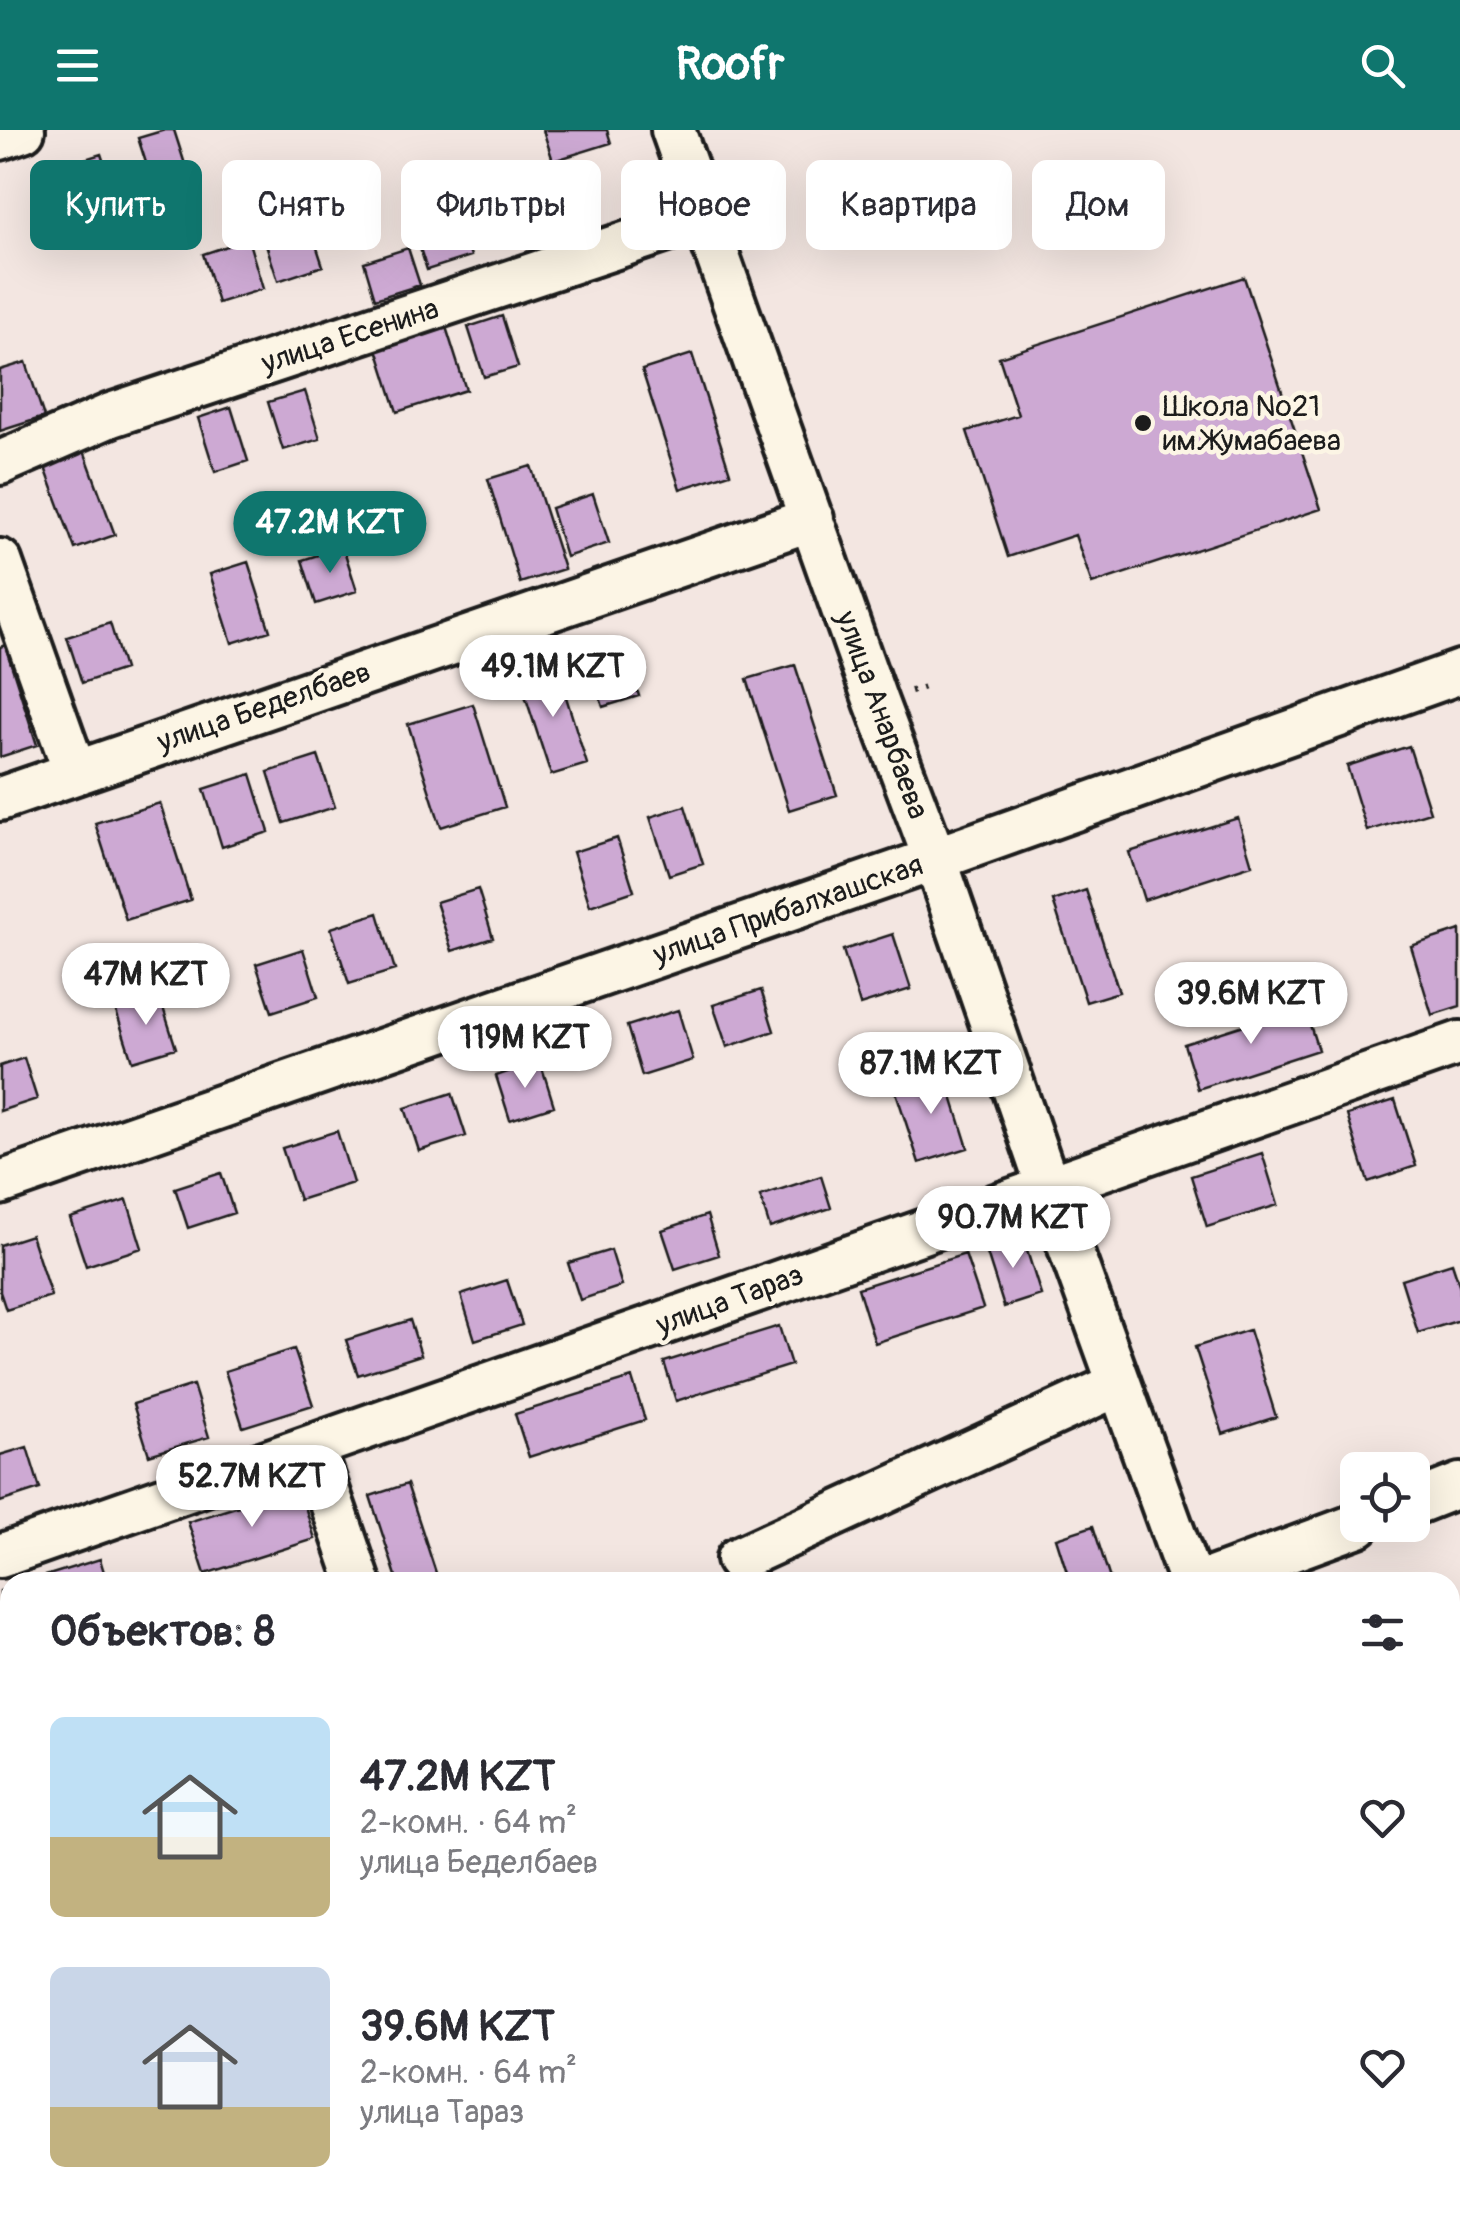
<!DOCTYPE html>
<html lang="ru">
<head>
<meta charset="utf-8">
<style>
	:root { --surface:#fff; --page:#f7f7f7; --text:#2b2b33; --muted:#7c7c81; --accent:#0f766e }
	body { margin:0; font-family:Pangolin,sans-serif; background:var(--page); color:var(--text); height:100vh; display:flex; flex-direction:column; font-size:38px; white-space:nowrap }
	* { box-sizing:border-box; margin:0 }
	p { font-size:32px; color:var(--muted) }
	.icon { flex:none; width:55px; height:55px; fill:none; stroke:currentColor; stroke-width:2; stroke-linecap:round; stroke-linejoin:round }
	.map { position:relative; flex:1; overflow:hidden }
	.sheet { position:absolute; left:0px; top:1442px; width:1460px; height:642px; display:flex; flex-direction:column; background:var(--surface); border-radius:30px 30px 0 0; box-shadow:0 10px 40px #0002 }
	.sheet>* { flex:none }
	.guide { position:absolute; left:30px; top:30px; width:1400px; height:90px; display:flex; gap:20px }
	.buttons { position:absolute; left:1340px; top:1322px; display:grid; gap:20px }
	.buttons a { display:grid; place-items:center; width:90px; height:90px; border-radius:15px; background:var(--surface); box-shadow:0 10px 40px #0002; font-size:50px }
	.price { position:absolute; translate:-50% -85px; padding:0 22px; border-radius:35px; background:#fff; color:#222; font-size:32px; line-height:65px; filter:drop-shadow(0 2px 5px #0008) }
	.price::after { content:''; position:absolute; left:50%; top:60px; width:30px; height:22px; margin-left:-15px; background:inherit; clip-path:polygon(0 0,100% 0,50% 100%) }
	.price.on { background:var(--accent); color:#fff }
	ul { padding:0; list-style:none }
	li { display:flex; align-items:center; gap:30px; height:250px; padding:0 50px }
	li span { display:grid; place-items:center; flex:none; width:280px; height:200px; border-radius:15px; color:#555 }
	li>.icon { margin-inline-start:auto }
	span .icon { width:120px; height:120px; fill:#fffc; stroke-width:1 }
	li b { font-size:42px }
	h2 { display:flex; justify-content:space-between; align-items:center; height:120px; padding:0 50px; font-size:42px }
	.chip { padding:0 35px; border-radius:15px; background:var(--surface); box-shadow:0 10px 40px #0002; font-size:35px; line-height:90px }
	.chip.on { background:var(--accent); color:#fff }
	header { display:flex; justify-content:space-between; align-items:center; height:130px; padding:0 50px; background:var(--accent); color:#fff; font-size:45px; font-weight:700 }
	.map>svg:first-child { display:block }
</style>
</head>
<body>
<header><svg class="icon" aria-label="menu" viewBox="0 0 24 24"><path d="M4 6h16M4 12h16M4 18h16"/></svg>Roofr<svg class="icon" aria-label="search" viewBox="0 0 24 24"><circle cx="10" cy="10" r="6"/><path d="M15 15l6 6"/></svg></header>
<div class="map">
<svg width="1460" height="2083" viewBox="0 0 1460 2083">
	<rect width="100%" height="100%" fill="#f3e6e1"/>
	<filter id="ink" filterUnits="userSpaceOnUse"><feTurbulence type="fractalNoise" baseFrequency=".01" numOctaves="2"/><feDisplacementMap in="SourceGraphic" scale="20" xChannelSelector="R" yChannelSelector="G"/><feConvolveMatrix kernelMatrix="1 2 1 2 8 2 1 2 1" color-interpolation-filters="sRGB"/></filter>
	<g filter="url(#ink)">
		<path fill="#cda9d3" stroke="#1c1c1c" stroke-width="2.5" d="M165,0H174L192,56L157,67L138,8Z
			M543,0H607L611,13L553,31Z
			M101,24L121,84L65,102L46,41Z
			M307,87L323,136L278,151L262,102Z
			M459,89L471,126L427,140L415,103Z
			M248,109L263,159L218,173L203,124Z
			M408,118L420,155L375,169L364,132Z
			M1244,147L1321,379L1092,454L1075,405L1008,427L967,301L1018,285L999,227Z
			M502,186L518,237L484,247L468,197Z
			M446,197L466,260L397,282L377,219Z
			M692,224L730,343L680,359L642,240Z
			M26,232L44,287L0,301V240Z
			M305,261L320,309L283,320L268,272Z
			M231,277L248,331L215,342L198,288Z
			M83,318L115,405L75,419L43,332Z
			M531,336L564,439L520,453L488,349Z
			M593,364L609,413L566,427L551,378Z
			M343,417L357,461L316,474L302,430Z
			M248,432L270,501L232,513L210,444Z
			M110,493L124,539L82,553L67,507Z
			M5,515L37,615L0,627V517Z
			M625,522L639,566L603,577L589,533Z
			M556,535L587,634L551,645L519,547Z
			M795,535L837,665L789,680L747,549Z
			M473,574L505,677L441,697L408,594Z
			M1409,616L1430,682L1367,701L1347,636Z
			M318,626L335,677L284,693L268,642Z
			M251,644L269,702L222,717L204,659Z
			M160,673L191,770L126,790L95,693Z
			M685,676L703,734L669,745L650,687Z
			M1238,688L1252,735L1144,770L1129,722Z
			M617,708L634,761L590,776L573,722Z
			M478,759L493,808L452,821L436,772Z
			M1086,760L1119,862L1086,872L1053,771Z
			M378,783L395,840L349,854L331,798Z
			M1460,800V876L1432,885L1411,816Z
			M893,804L911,859L860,875L843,820Z
			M303,819L318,867L272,882L256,834Z
			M761,860L774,901L727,917L713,875Z
			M159,865L176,918L132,931L115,878Z
			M1304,876L1318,920L1198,959L1184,914Z
			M678,880L693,930L642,946L627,896Z
			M24,928L37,969L0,981V936Z
			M540,931L554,976L510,990L496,946Z
			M944,941L968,1018L919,1033L894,956Z
			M452,963L466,1006L419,1021L405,978Z
			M1395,970L1416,1036L1368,1052L1347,985Z
			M337,1001L353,1053L299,1070L282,1018Z
			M1262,1023L1278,1075L1207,1097L1191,1046Z
			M221,1043L234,1083L188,1098L175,1058Z
			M821,1046L831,1078L770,1098L760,1066Z
			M127,1070L142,1118L86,1136L70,1088Z
			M707,1085L719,1125L675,1139L662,1100Z
			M31,1105L51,1166L6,1180L0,1162V1115Z
			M1022,1105L1041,1165L1004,1177L985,1117Z
			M611,1120L622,1156L580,1170L568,1133Z
			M965,1124L983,1178L875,1213L858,1158Z
			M1452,1133L1460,1157V1190L1418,1203L1401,1149Z
			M507,1150L522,1195L475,1210L461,1165Z
			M410,1190L421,1225L358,1245L346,1210Z
			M779,1196L791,1235L676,1271L664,1232Z
			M1249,1200L1276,1287L1223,1304L1195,1217Z
			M294,1219L313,1275L243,1297L225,1241Z
			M632,1248L645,1290L529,1327L515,1284Z
			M193,1255L209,1307L149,1325L133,1274Z
			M27,1317L40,1359L0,1372V1325Z
			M407,1354L439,1452H398L370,1366Z
			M299,1357L315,1409L205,1444L188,1392Z
			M1093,1396L1111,1452H1070L1056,1408Z
			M100,1429L107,1452H26Z
			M10,1458V1516L0,1519V1461Z
			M10,1779V1831L0,1834V1782Z
			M130,2075H218L193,2083H133Z"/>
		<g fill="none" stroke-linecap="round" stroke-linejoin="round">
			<g stroke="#1c1c1c" stroke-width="50">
				<path id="minor" d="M673,0L876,572L935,729L1048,1057L1191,1452
					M0,8L23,0
					M0,333L111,285L703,88
					M0,431L75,642
					M0,669L812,389
					M0,1053L935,729L1460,542
					M313,1318L359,1452
					M1412,1374L1460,1355
					M0,1426L1460,913
					M738,1429L1119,1254
					M1204,1452L1358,1395
					M1450,1562L1460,1558
					M1450,1953L1460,1950
					M0,2069L10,2066
					M1074,2083L1097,2075"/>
			</g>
			<path stroke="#1c1c1c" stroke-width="6" stroke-dasharray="2.5 8" stroke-linecap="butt" d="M911,561L928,556"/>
			<use href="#minor" stroke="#fcf5e5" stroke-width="42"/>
		</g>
	</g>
	<circle fill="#1c1c1c" stroke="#fcf5e5" stroke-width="4" cx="1143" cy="293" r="10"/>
	<g text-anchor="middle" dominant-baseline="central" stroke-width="9" stroke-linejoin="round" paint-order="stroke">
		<g font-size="30" fill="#1c1c1c" stroke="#fcf5e5">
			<text transform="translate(350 206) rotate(-18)">улица Есенина</text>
			<text transform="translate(264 577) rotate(-19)">улица Беделбаев</text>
			<text transform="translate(882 585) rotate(70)">улица Анарбаева</text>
			<text transform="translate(788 780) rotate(-19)">улица Прибалхашская</text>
			<text transform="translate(730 1170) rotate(-20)">улица Тараз</text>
		</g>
		<g font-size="30" fill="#1c1c1c" stroke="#fcf5e5" text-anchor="start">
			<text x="1163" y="276">Школа №21<tspan x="1163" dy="34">им.Жумабаева</tspan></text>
		</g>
	</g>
</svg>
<div class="buttons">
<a><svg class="icon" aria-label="locate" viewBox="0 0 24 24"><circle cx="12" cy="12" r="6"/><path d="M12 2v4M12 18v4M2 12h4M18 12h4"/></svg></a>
</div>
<b class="price on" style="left:330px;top:446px">47.2M KZT</b>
<b class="price" style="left:553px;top:590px">49.1M KZT</b>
<b class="price" style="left:146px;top:898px">47M KZT</b>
<b class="price" style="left:1251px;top:917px">39.6M KZT</b>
<b class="price" style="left:525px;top:961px">119M KZT</b>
<b class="price" style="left:931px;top:987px">87.1M KZT</b>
<b class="price" style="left:1013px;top:1141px">90.7M KZT</b>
<b class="price" style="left:252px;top:1400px">52.7M KZT</b>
<div class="guide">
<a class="chip on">Купить</a>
<a class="chip">Снять</a>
<a class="chip">Фильтры</a>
<a class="chip">Новое</a>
<a class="chip">Квартира</a>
<a class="chip">Дом</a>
</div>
<section class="sheet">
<h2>Объектов: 8<svg class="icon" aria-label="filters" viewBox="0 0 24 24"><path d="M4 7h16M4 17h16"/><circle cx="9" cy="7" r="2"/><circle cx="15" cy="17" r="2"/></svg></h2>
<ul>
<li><span style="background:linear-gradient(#bfe0f5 60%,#c2b280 0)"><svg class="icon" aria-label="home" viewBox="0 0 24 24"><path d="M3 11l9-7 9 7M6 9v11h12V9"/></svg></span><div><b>47.2M KZT</b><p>2-комн. · 64 m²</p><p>улица Беделбаев</p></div><svg class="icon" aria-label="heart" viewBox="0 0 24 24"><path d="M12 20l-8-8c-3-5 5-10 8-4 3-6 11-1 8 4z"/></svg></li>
<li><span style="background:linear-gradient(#c9d6e8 70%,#c2b280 0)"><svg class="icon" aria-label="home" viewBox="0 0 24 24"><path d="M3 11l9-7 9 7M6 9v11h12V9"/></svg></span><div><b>39.6M KZT</b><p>2-комн. · 64 m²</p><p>улица Тараз</p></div><svg class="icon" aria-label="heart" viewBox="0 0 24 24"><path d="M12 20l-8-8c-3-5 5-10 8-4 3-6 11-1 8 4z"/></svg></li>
</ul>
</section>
</div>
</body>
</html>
